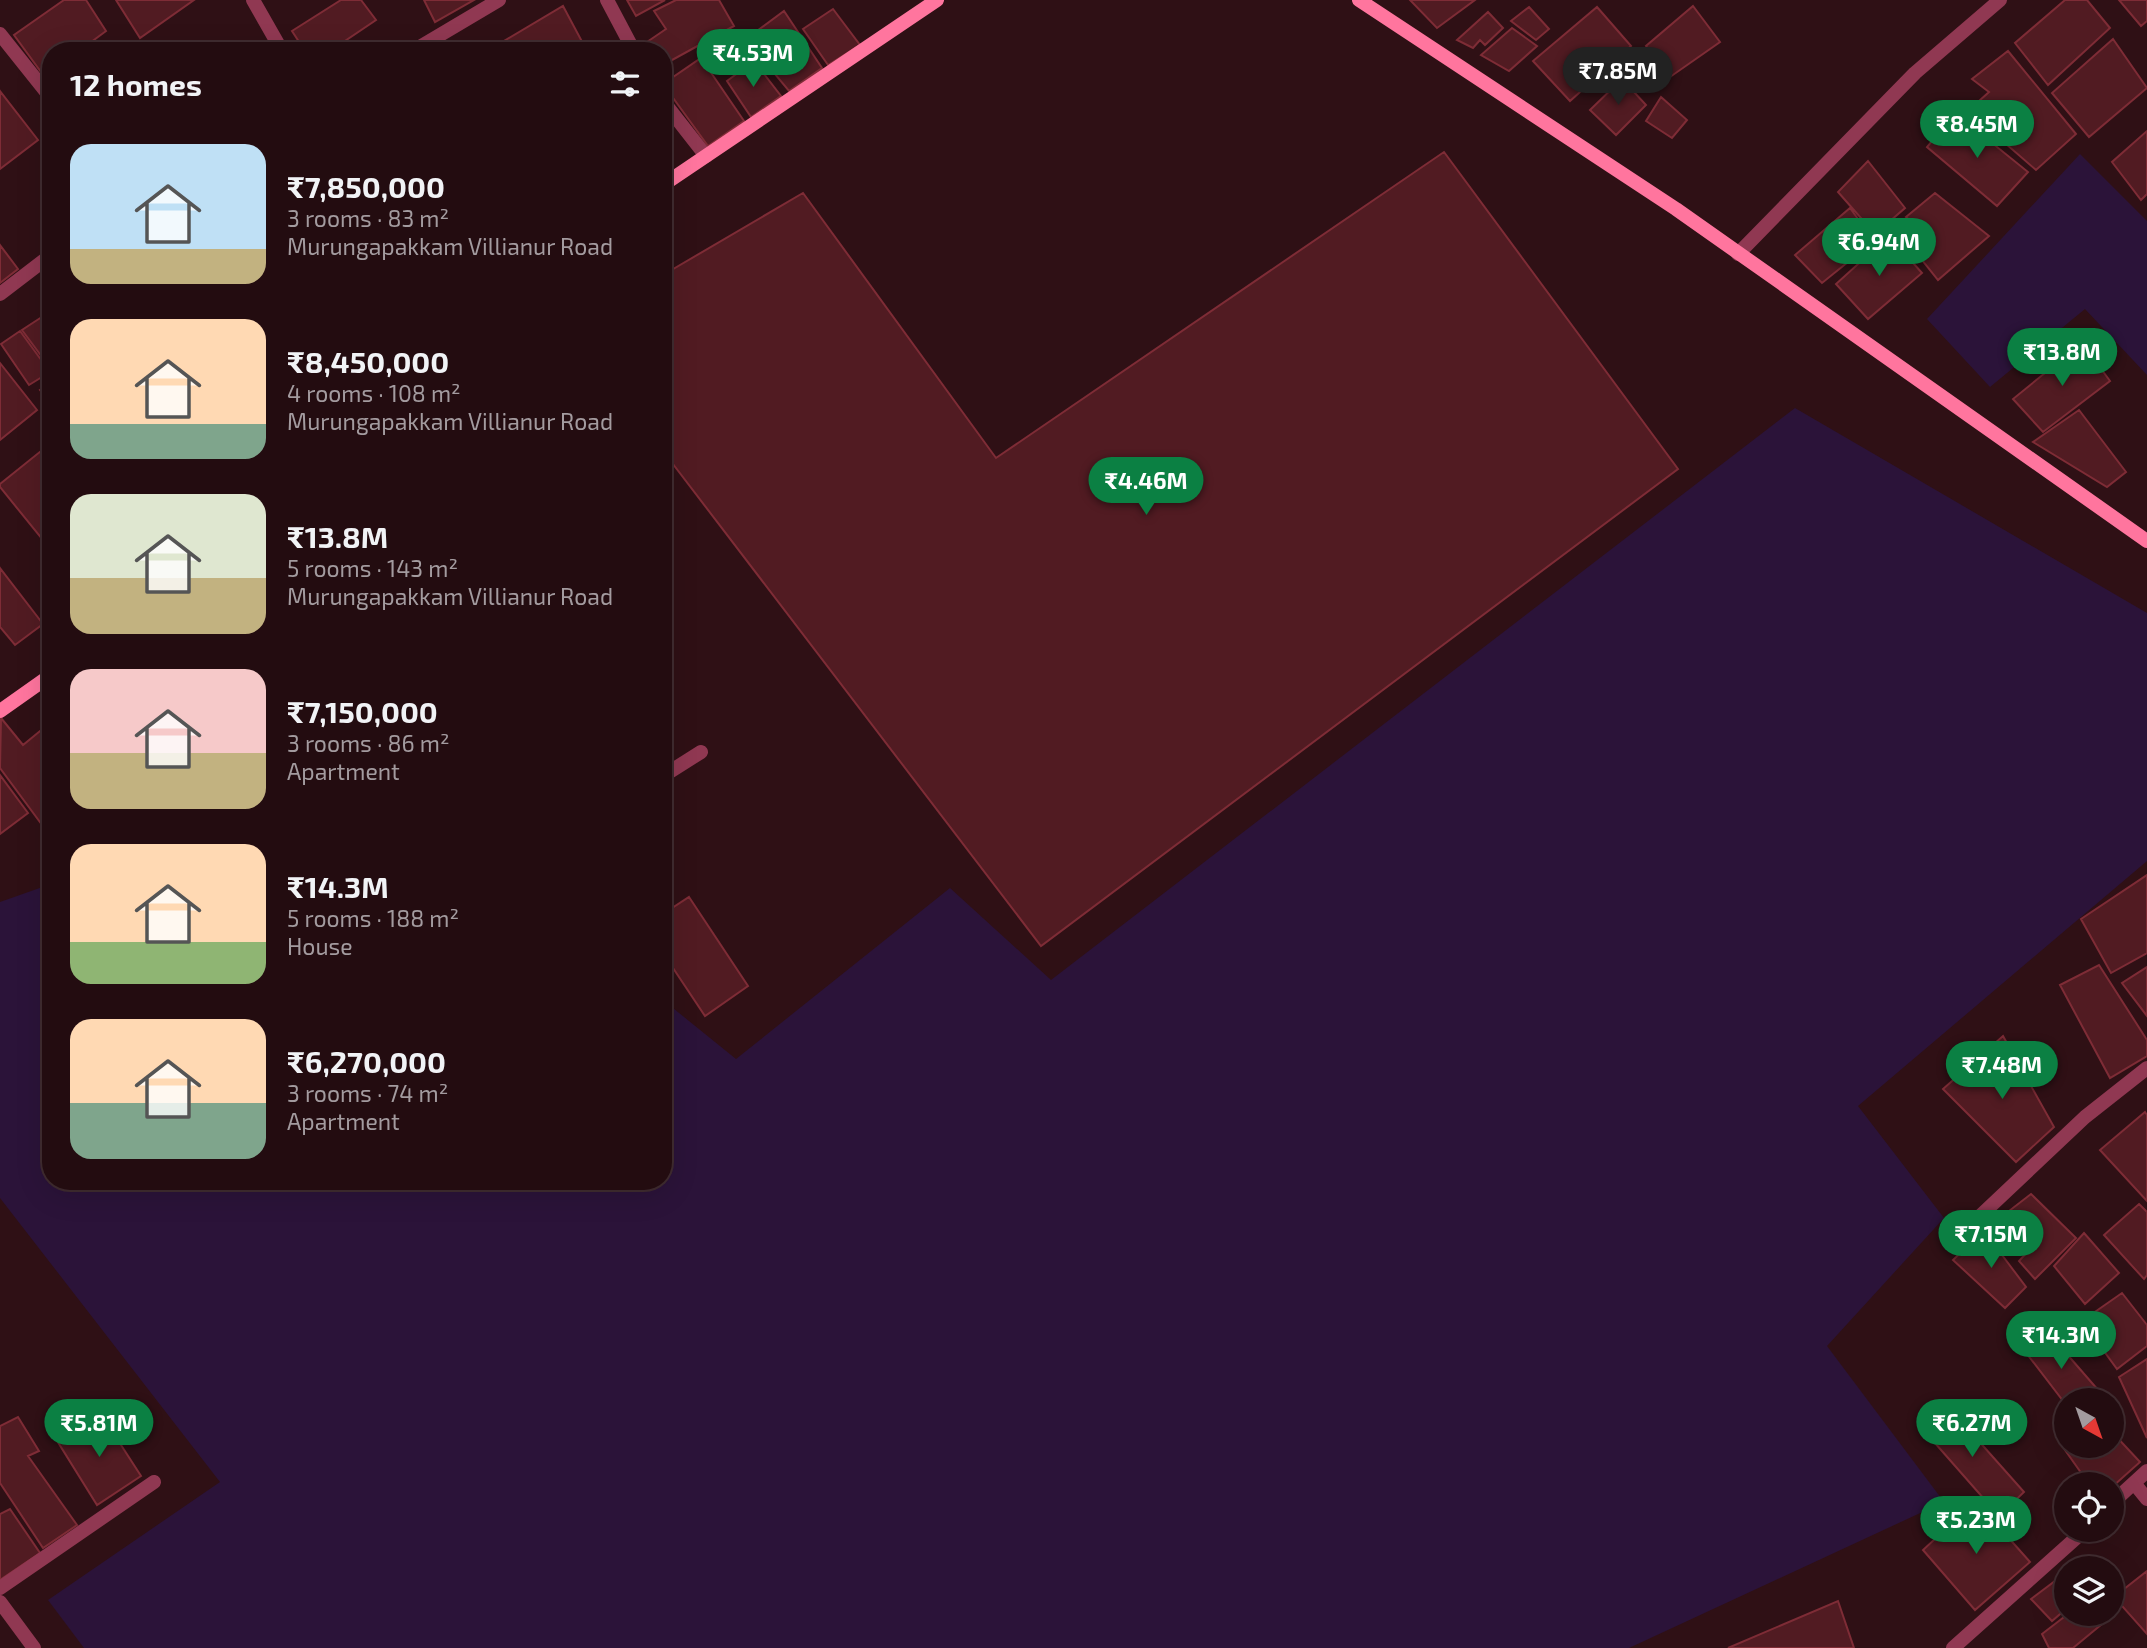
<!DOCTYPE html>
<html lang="en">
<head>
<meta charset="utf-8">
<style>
	:root { --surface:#230c10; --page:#2f1a1e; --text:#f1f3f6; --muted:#a39b9f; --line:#402c30; --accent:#0b8043 }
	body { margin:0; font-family:"Exo 2",sans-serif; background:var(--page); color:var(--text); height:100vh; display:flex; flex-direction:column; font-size:26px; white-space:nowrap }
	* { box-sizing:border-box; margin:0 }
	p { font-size:23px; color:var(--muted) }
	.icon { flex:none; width:38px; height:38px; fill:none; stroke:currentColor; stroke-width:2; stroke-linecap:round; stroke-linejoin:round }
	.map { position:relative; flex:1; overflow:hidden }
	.details { position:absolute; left:42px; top:42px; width:630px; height:1148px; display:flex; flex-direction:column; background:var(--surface); border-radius:28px; box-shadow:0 7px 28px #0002,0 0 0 2px var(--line) }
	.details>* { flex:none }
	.needle { width:46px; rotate:140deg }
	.tools { position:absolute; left:2054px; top:1388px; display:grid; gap:14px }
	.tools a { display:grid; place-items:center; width:70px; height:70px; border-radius:50%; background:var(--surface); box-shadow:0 7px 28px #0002,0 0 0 2px var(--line); font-size:35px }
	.price { position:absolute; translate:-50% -60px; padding:0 16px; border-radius:24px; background:var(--accent); color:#fff; font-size:23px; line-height:46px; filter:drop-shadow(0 2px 4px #0008) }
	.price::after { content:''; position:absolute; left:50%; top:42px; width:21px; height:16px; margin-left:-10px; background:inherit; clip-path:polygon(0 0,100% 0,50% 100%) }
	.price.current { background:#222; color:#fff }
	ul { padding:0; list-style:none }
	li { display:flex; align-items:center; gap:21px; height:175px; padding:0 28px }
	li span { display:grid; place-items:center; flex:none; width:196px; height:140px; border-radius:21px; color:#555 }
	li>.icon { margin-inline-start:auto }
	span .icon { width:84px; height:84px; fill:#fffc; stroke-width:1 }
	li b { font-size:30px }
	h2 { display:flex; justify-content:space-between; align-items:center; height:84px; padding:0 28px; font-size:30px }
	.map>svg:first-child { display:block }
</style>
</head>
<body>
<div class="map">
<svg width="2147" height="1648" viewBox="0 0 2147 1648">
	<rect width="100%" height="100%" fill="#2f1015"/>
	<path fill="#2b1339" d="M2080,154L2147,221V375L2085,309L1990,387L1927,319Z
		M1795,408L2147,613V861L1858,1106L1944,1218L1827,1346L1944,1502L1629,1648H84L48,1600L220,1482L0,1198V902L51,884V1181H663V1000L736,1059L950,888L1051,980Z"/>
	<path fill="#511b22" stroke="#7e2c36" stroke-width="2" d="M64,0H86L106,31L79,51H51V71L44,76L14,35Z
		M116,0H194L140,38Z
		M341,0H361L376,20L330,51H305L292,31Z
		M424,0H474L435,22Z
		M627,0H665L636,16Z
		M676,0H719L734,26L663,65V51H652L647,42L666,29L654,11Z
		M1410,0H1475L1437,28Z
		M2065,0H2087L2110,28L2048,85L2015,43Z
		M2119,0H2147V21L2141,26Z
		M563,6L587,51H487Z
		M1693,6L1720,42L1670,77L1646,46Z
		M1529,7L1549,29L1536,40L1511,21Z
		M1597,7L1631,46L1570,101L1533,61Z
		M833,9L860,45L828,65L803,29Z
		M784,11L822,68L789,91L746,39Z
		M1488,12L1503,28L1485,45L1480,40L1473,48L1457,40Z
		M1512,28L1537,46L1509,71L1481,55Z
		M2113,39L2147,88L2089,137L2052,93Z
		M2008,51L2076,134L2036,170L1968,111L1989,92L1972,79Z
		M701,58L744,121L708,146L663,84Z
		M754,61L781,96L751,117L727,81Z
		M1622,79L1646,105L1616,135L1590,110Z
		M0,91L38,140L0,169Z
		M1661,97L1687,120L1672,138L1646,121Z
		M1955,113L2028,172L1997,206L1927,147Z
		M2147,131V194L2141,200L2112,162Z
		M1444,152L1678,469L1041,946L663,451V275L803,193L996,458Z
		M1868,161L1905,208L1875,234L1838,192Z
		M1935,193L1989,236L1938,280L1910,245L1924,232L1906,217Z
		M1850,208L1874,241L1822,283L1795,255Z
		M1889,236L1922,273L1868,319L1836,284Z
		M0,245L18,269L0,283Z
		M51,311V369L22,330Z
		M20,331L50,372L29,385L1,344Z
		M2082,343L2110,381L2043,432L2013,399Z
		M0,363L37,410L0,440Z
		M51,382V404L40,390Z
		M2079,410L2126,472L2107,487L2033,442Z
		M51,443V550L0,487V484Z
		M0,568L43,624L15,645L0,627Z
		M1,718L23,745L51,722V837L0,768Z
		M0,775L28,813L0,834Z
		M2147,875V953L2111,973L2081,919Z
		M689,897L748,986L705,1016L663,953V914Z
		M2099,965L2147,1040V1056L2110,1078L2060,985Z
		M2147,967V1016L2122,983Z
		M2003,1036L2054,1127L2016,1162L1943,1089Z
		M2145,1112L2147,1115V1201L2100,1150Z
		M2031,1194L2076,1238L2035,1279L2019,1261L2031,1248L2000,1218Z
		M2139,1204L2147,1212V1275L2144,1279L2104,1235Z
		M1984,1231L2026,1287L2005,1308L1953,1260Z
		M2084,1233L2119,1273L2085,1304L2054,1266Z
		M2122,1293L2147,1325V1346L2117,1369L2082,1321Z
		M2046,1330L2105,1398L2104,1400H2067V1406L2024,1350Z
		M2147,1359V1438L2119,1377Z
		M1945,1403L2024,1492L1999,1516L1920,1426Z
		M101,1414L141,1476L97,1505L56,1439Z
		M18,1417L39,1451L28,1456L77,1525L43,1548L0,1483V1426Z
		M2112,1432L2140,1462L2112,1487V1484H2089L2065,1450L2071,1446H2112Z
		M1976,1501L2030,1562L1975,1610L1923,1550Z
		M10,1509L40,1553L0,1580V1514Z
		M2147,1571V1634L2114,1597Z
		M2067,1572V1608L2052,1621L2031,1599Z
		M1838,1601L1854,1648H1728Z
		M2068,1614H2096L2102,1624L2073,1648H2049L2042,1634Z"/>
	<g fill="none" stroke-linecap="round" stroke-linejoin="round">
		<path stroke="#903852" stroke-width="14" d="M253,0L282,51
			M607,0L634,51
			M0,34L51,98
			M413,51L499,0
			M663,101L706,156
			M1738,254L1915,73L2000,0
			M0,294L51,255
			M663,776L701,752
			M1979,1217L2085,1117L2147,1068
			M2134,1483L2147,1499
			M2112,1503L2147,1471
			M0,1588L154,1482
			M0,1602L34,1648
			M1953,1648L2085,1530"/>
		<path stroke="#ff759e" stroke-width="14" d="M1359,0L1676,209L2147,541
			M663,185L937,0
			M0,711L51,675"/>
	</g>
</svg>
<div class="tools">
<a><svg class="needle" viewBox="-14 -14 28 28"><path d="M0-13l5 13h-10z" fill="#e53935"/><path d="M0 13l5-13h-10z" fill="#a39b9f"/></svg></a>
<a><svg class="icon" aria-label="locate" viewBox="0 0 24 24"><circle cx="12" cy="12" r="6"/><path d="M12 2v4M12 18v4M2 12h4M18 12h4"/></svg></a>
<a><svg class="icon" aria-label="layers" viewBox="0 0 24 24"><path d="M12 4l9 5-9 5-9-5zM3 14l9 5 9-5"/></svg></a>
</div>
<b class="price" style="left:753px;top:89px">₹4.53M</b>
<b class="price current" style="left:1618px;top:107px">₹7.85M</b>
<b class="price" style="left:1977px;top:160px">₹8.45M</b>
<b class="price" style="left:1879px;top:278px">₹6.94M</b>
<b class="price" style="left:2062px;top:388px">₹13.8M</b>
<b class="price" style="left:1146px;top:517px">₹4.46M</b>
<b class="price" style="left:2002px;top:1101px">₹7.48M</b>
<b class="price" style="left:1991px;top:1270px">₹7.15M</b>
<b class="price" style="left:2061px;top:1371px">₹14.3M</b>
<b class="price" style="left:99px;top:1459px">₹5.81M</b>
<b class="price" style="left:1972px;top:1459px">₹6.27M</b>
<b class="price" style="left:1976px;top:1556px">₹5.23M</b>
<section class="details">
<h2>12 homes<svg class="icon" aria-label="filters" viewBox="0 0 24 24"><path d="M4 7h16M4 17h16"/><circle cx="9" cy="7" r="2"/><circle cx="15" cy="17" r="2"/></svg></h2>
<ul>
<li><span style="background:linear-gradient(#bfe0f5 75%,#c2b280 0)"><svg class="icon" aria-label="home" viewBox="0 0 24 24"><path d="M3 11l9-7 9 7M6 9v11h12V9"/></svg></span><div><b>₹7,850,000</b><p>3 rooms · 83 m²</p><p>Murungapakkam Villianur Road</p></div></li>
<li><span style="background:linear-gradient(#ffd9b3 75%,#7fa58c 0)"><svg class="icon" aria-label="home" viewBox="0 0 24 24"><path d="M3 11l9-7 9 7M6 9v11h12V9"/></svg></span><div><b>₹8,450,000</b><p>4 rooms · 108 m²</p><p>Murungapakkam Villianur Road</p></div></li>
<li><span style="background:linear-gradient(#dfe7d0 60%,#c2b280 0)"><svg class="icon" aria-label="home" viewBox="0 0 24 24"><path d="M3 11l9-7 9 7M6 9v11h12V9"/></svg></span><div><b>₹13.8M</b><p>5 rooms · 143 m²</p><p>Murungapakkam Villianur Road</p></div></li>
<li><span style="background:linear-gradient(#f6c9c9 60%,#c2b280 0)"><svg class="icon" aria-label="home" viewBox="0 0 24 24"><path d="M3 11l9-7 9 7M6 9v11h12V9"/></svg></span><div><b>₹7,150,000</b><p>3 rooms · 86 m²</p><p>Apartment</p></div></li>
<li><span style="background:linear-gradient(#ffd9b3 70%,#8fb573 0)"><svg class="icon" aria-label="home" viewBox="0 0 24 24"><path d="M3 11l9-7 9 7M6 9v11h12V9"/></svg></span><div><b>₹14.3M</b><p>5 rooms · 188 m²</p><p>House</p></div></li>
<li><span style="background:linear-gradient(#ffd9b3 60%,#7fa58c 0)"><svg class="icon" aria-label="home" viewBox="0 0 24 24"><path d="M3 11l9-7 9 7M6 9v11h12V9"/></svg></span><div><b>₹6,270,000</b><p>3 rooms · 74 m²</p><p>Apartment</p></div></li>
</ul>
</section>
</div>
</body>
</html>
